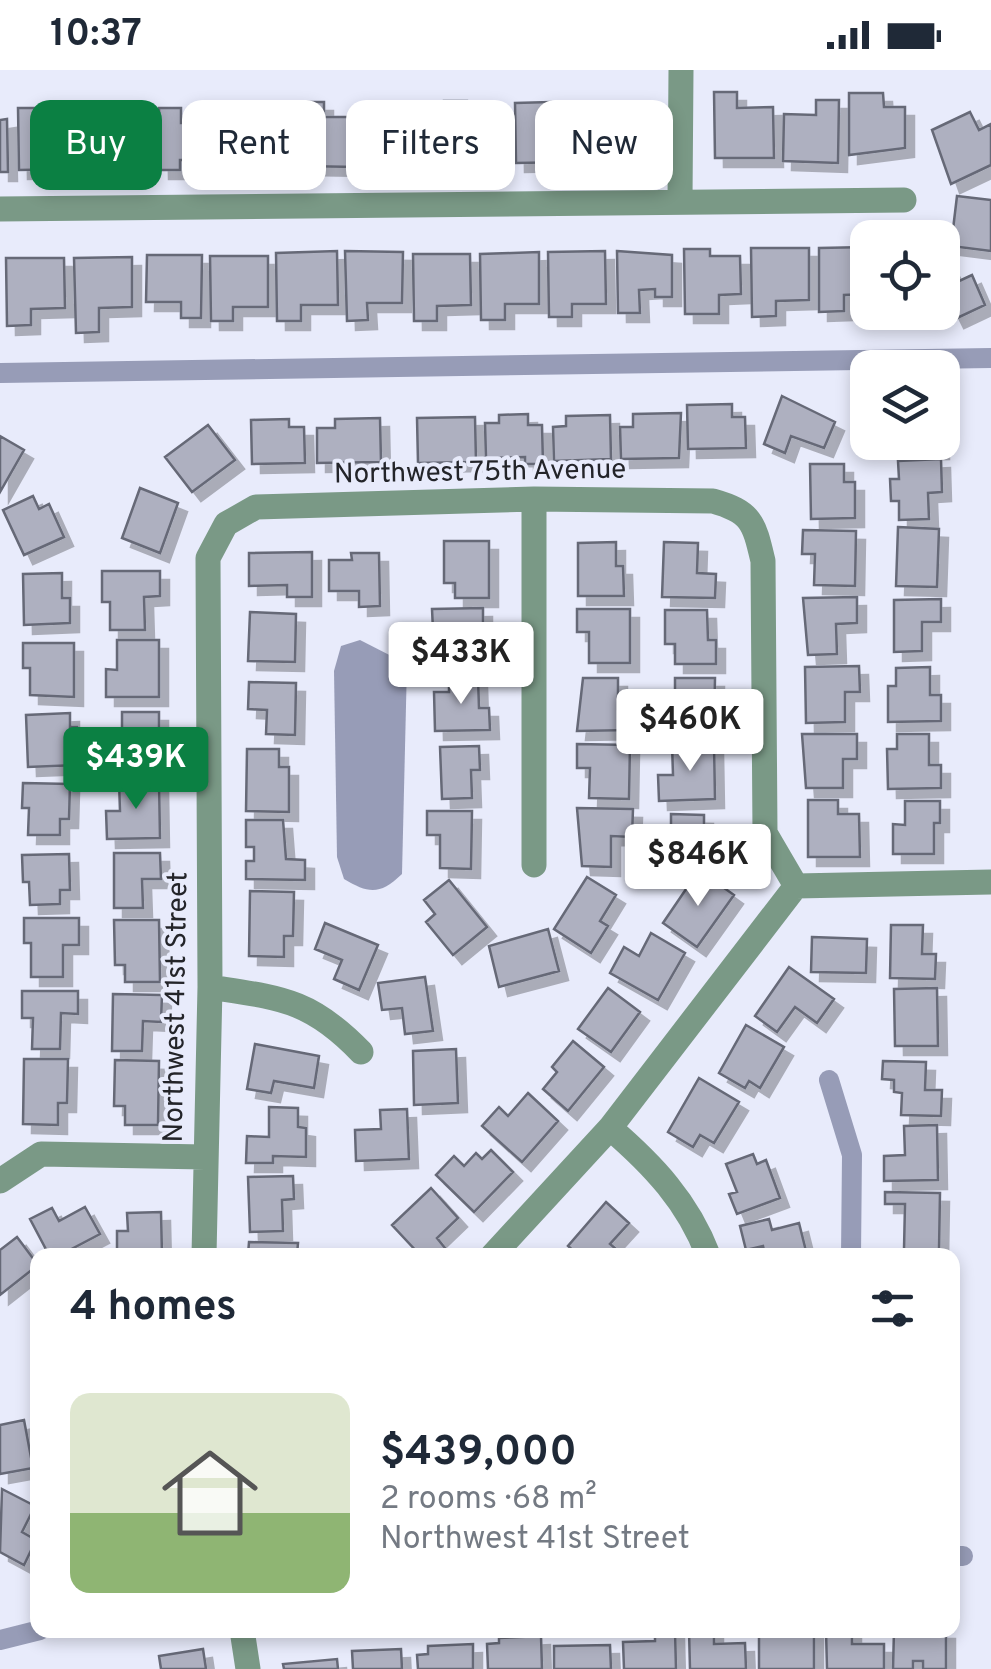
<!DOCTYPE html>
<html lang="en">
<head>
<meta charset="utf-8">
<style>
	:root { --surface:#fff; --page:#f6f6f7; --text:#1f2937; --muted:#747a83; --accent:#0b8043 }
	body { margin:0; font-family:Overpass,sans-serif; background:var(--page); color:var(--text); height:100vh; display:flex; flex-direction:column; font-size:38px; white-space:nowrap }
	* { box-sizing:border-box; margin:0 }
	p { font-size:32px; color:var(--muted) }
	.icon { flex:none; width:55px; height:55px; fill:none; stroke:currentColor; stroke-width:2; stroke-linecap:round; stroke-linejoin:round }
	.map { position:relative; flex:1; overflow:hidden }
	.details { position:absolute; left:30px; top:1178px; width:930px; height:390px; display:flex; flex-direction:column; background:var(--surface); border-radius:20px; box-shadow:0 5px 15px #0003 }
	.details>* { flex:none }
	.hud { position:absolute; left:30px; top:30px; width:932px; height:90px; display:flex; gap:20px }
	.fabs { position:absolute; left:850px; top:150px; display:grid; gap:20px }
	.fabs a { display:grid; place-items:center; width:110px; height:110px; border-radius:20px; background:var(--surface); box-shadow:0 5px 15px #0003; font-size:50px }
	.price { position:absolute; translate:-50% -85px; padding:0 22px; border-radius:10px; background:#fff; color:#222; font-size:32px; line-height:65px; filter:drop-shadow(0 2px 5px #0008) }
	.price::after { content:''; position:absolute; left:50%; top:60px; width:30px; height:22px; margin-left:-15px; background:inherit; clip-path:polygon(0 0,100% 0,50% 100%) }
	.price.active { background:var(--accent); color:#fff }
	ul { padding:0; list-style:none }
	li { display:flex; align-items:center; gap:30px; height:250px; padding:0 40px }
	li span { display:grid; place-items:center; flex:none; width:280px; height:200px; border-radius:20px; color:#555 }
	li>.icon { margin-inline-start:auto }
	span .icon { width:120px; height:120px; fill:#fffc; stroke-width:1 }
	li b { font-size:42px }
	h2 { display:flex; justify-content:space-between; align-items:center; height:120px; padding:0 40px; font-size:42px }
	.tag { padding:0 35px; border-radius:20px; background:var(--surface); box-shadow:0 5px 15px #0003; font-size:35px; line-height:90px }
	.tag.active { background:var(--accent); color:#fff }
	.status { display:flex; justify-content:space-between; align-items:center; height:70px; padding:0 50px; background:var(--surface); direction:ltr }
	.status svg { height:28px; fill:currentColor }
	.map>svg:first-child { display:block }
</style>
</head>
<body>
<div class="status"><b>10:37</b><svg viewBox="0 0 49 12"><path d="M0 12V9h3v3zM5 12V6h3v6zM10 12V3h3v9zM15 12V0h3v12zM26 1h20v11H26zM47 4h2v5h-2z"/></svg></div>
<div class="map">
<svg width="991" height="1599" viewBox="0 0 991 1599">
	<defs>
		<filter id="shadow"><feDropShadow dx="9" dy="9" stdDeviation="0" flood-color="#0004"/></filter>
	</defs>
	<rect width="100%" height="100%" fill="#e8ebfb"/>
	<path fill="#979cb7" d="M360,570L407,594L402,804C380,825 369,824 344,809L337,787L334,601L341,576Z"/>
	<g fill="none" stroke-linecap="round" stroke-linejoin="round">
		<path stroke="#979cb7" stroke-width="20" d="M0,303L991,288
			M829,1010L852,1085L851,1185
			M952,1486H963
			M0,1570L40,1560"/>
	</g>
	<path fill="#aeb0c0" stroke="#666977" stroke-width="2.5" filter="url(#shadow)" d="M714,22H737V38L773,37L774,88H715Z
		M849,23H883L884,37H905V78L849,85Z
		M816,30H839L838,93L783,91L784,44L816,45Z
		M444,31H467L468,45L502,44L503,97H445Z
		M231,32H256V46H290L291,99L232,100Z
		M302,32H324V47H358L357,97L301,96Z
		M551,32V50L572,49L573,92L516,93L515,33Z
		M89,33H113V48L147,47L148,100H90Z
		M408,33V53H431V96H372V34Z
		M18,38H53V57H77V99L19,100Z
		M159,38H181V53L213,52L215,100L193,101V90H180V100H160Z
		M641,40L642,92L586,93L585,42Z
		M970,42L979,60L991,54V95L951,114L932,60Z
		M7,49L8,102H0V50Z
		M957,126L991,130V181L951,176Z
		M868,177V224L844,225V241L819,242V178Z
		M751,178H809V230L776,231V246L752,247Z
		M684,179H710V186H740L741,224L719,225V244H685Z
		M337,181L338,235H301V251H277L276,183Z
		M345,181L403,182L402,233H367L368,250L347,251Z
		M605,181L606,234H572V247H549L548,182Z
		M617,181L672,185V227H655V219L639,220L640,243H618Z
		M942,181L957,212L972,205L985,235L955,249L948,235L942,237Z
		M539,182V234H505V250H481L480,184Z
		M413,184H470L471,235L437,236V251H414Z
		M147,185H202L201,248H181V232H146Z
		M210,186H268V237H233V251H211Z
		M132,187V237L99,238V262L76,263L74,188Z
		M6,188H64L65,238L31,239V255L7,256Z
		M782,326L835,352L824,378L791,366L785,383L764,374Z
		M732,334V347H745L746,378L688,379L687,335Z
		M681,343L679,388L621,389L620,357H633V344Z
		M528,344V355H542L543,394H525V387L486,388L485,353H499V345Z
		M610,345L611,389L554,391L553,357L566,356V346Z
		M475,347L476,392L418,393L417,348Z
		M380,348L381,392L317,393V358H335V349Z
		M289,349V357H304L305,393L252,394L251,350Z
		M208,355L235,390L192,422L165,387Z
		M0,366L24,380L0,422Z
		M896,372H940V380L897,381Z
		M941,389L942,422L928,423L929,449L899,450V431H891L890,409H899L898,391Z
		M810,394H844V412H855V448L811,449Z
		M140,418L178,433L160,483L122,468Z
		M33,426L39,439L49,434L64,467L24,485L3,440Z
		M898,457L939,459L937,517L896,516Z
		M803,460L856,461L855,516L814,515L815,484H802Z
		M444,471H489V528H455V513H444Z
		M616,472V496H623L624,526H578V473Z
		M664,472L698,473L697,503L716,504L715,528L662,527Z
		M312,482V527H287V515L249,516V483Z
		M351,483H379L380,536L359,537V521H329V490H352Z
		M102,501H160V526L144,527L145,560H110V532H102Z
		M62,503V528H70V553L24,555L23,504Z
		M857,527V553L836,554L837,584L808,585L803,528Z
		M941,529V552H922V581L894,582V530Z
		M483,538V572H490V594H447V560H433L432,539Z
		M577,539H630V593H589V562H577Z
		M665,540H707L708,570H716V594H675V574H665Z
		M250,542L296,544L295,592L248,591Z
		M117,570H159V627H106V599L117,600Z
		M23,573H74V627L30,625V598H23Z
		M859,596L860,622H845V652L806,653L805,597Z
		M930,597V625H941V651L888,652V616H896V598Z
		M478,607L479,638H489L490,660L435,661L434,622H449V608Z
		M583,608H618V639H633V660L577,661Z
		M675,608H715L714,662L660,661L661,637H675Z
		M249,612L296,613L295,665L266,664L267,640L248,639Z
		M122,642H159V700H105V671H122Z
		M70,643V657H77L78,695L28,697L26,645Z
		M802,664H857V689H843V718H806Z
		M897,664H929V695H941V718L888,719L887,679H897Z
		M714,673L715,729L659,731L658,705H673L672,674Z
		M577,674L630,675L629,729L589,728L590,698H577Z
		M479,676L480,700H471L472,728L442,729L440,677Z
		M247,679H279V697H289V742L246,741Z
		M119,711H159L160,768L107,769L106,741H120Z
		M23,713L70,714L69,749H60V765H28L29,738H22Z
		M808,730H838V744H859L860,787H808Z
		M905,731H940V753H934V784H893V754L905,755Z
		M577,738L633,739L632,767L611,766V797L582,796Z
		M427,741H472L471,799L440,798V765H427Z
		M671,744L704,745V775H715V798L662,797L663,760H671Z
		M246,750H283L286,789L305,790V810L246,809V791H254V777H246Z
		M114,783H160L161,809H142L143,838H114Z
		M69,784L70,820H60V834L30,835L29,812H23L22,785Z
		M699,800L734,825L697,877L663,853Z
		M587,807L616,825L600,851L608,856L591,883L554,859Z
		M449,810L487,857L453,885L426,852L435,844L424,830Z
		M250,821L294,822L293,866H284V887L249,886Z
		M24,848H79V875H63V907H31V873H24Z
		M114,850H159L160,912H125V895H115Z
		M325,853L378,875L359,920L334,909L342,890L315,879Z
		M891,855H923L922,884H936L935,909L890,908Z
		M548,859L559,901L499,917L489,876Z
		M651,863L685,883L658,930L610,903L624,877L639,886Z
		M812,867L867,869L866,903L811,902Z
		M789,897L834,929L817,953L795,937L777,962L755,946Z
		M425,907L433,961L405,964L402,938L382,940L378,913Z
		M608,918L640,942L611,982L578,959Z
		M937,918L938,976H895L894,919Z
		M22,921H78V944L61,943L60,979H32L33,948H22Z
		M113,924L162,925L161,952L143,951L142,981H112Z
		M746,955L784,977L760,1018L749,1011L745,1018L719,1003Z
		M573,971L604,997L568,1041L543,1019L557,1002L552,997Z
		M255,974L319,986L314,1018L274,1011L271,1023L247,1019Z
		M456,979L458,1033L414,1035L413,981Z
		M24,989H68L67,1033H58V1055L23,1054Z
		M115,990L159,991L158,1055H125V1036H114Z
		M883,991L926,992L925,1020H942L941,1046L901,1045L902,1023L894,1022V1010L882,1009Z
		M699,1008L739,1032L714,1073L700,1065L693,1077L668,1062Z
		M528,1023L558,1051L522,1092L482,1056L499,1037L508,1046Z
		M269,1037L298,1038V1057L306,1058V1087L273,1086V1093H246L247,1066L269,1067Z
		M407,1039L409,1089L356,1091L355,1060L381,1059L380,1040Z
		M937,1055L938,1110L884,1111V1086L905,1085L904,1056Z
		M491,1080L513,1102L474,1142L436,1105L454,1086L464,1096L476,1083L482,1089Z
		M753,1084L757,1094L766,1090L780,1128L737,1144L729,1124L737,1122L726,1094Z
		M293,1106L294,1129L282,1130L283,1161L250,1162L248,1107Z
		M431,1118L458,1148L437,1168L445,1178L437,1185H420L392,1155Z
		M885,1122L940,1123L939,1180L904,1179L905,1134H885Z
		M606,1132L629,1153L610,1174L623,1185H578L568,1176Z
		M85,1137L100,1164L60,1185H49L30,1149L52,1138L59,1151Z
		M161,1142L162,1185H117V1161H128L127,1143Z
		M769,1149L772,1160L799,1153L807,1185H765L763,1176L746,1180L740,1156Z
		M17,1167L38,1195L0,1225V1180Z
		M249,1172L298,1173L297,1185H248Z
		M24,1350L33,1398L0,1404V1355Z
		M2,1419L35,1436L22,1462L36,1470L24,1495L0,1482Z
		M655,1560H675L676,1599H624L623,1572L655,1571Z
		M689,1560H714V1574L745,1573L746,1599H690Z
		M781,1560H814V1599H759V1563Z
		M826,1560H852V1574H884V1599H827Z
		M894,1560H946V1599H923V1591H913V1599H893Z
		M541,1566L542,1599H488L487,1574L499,1573V1568Z
		M473,1574V1599H418L417,1585L428,1584V1576Z
		M610,1575L611,1599H554V1576Z
		M203,1579L206,1599H161L159,1586Z
		M401,1579L402,1599H353L352,1581Z
		M337,1589L338,1599H284L283,1594Z"/>
	<g fill="none" stroke-linecap="round" stroke-linejoin="round">
		<path stroke="#7a9986" stroke-width="25" d="M680,130L681,0
			M0,139L904,130
			M534,429V795
			M796,816L991,812
			M210,917C280,928 310,929 361,982
			M610,1058C653,1095 688,1132 708,1185
			M0,1111L41,1084L205,1087
			M204,1185L210,917L208,488L226,454L256,437L534,429L713,431C752,442 754,453 763,491L765,763L796,816
			M493,1185L610,1058L796,816
			M242,1560L248,1599"/>
	</g>
	<g text-anchor="middle" dominant-baseline="central" stroke-width="8" stroke-linejoin="round" paint-order="stroke">
		<g font-size="28" fill="#232429" stroke="#e8ebfb">
			<text transform="translate(480 403) rotate(-1)">Northwest 75th Avenue</text>
			<text transform="translate(177 937) rotate(-89)">Northwest 41st Street</text>
		</g>
	</g>
</svg>
<div class="fabs">
<a><svg class="icon" aria-label="locate" viewBox="0 0 24 24"><circle cx="12" cy="12" r="6"/><path d="M12 2v4M12 18v4M2 12h4M18 12h4"/></svg></a>
<a><svg class="icon" aria-label="layers" viewBox="0 0 24 24"><path d="M12 4l9 5-9 5-9-5zM3 14l9 5 9-5"/></svg></a>
</div>
<b class="price" style="left:461px;top:637px">$433K</b>
<b class="price" style="left:690px;top:704px">$460K</b>
<b class="price active" style="left:136px;top:742px">$439K</b>
<b class="price" style="left:698px;top:839px">$846K</b>
<div class="hud">
<a class="tag active">Buy</a>
<a class="tag">Rent</a>
<a class="tag">Filters</a>
<a class="tag">New</a>
</div>
<section class="details">
<h2>4 homes<svg class="icon" aria-label="filters" viewBox="0 0 24 24"><path d="M4 7h16M4 17h16"/><circle cx="9" cy="7" r="2"/><circle cx="15" cy="17" r="2"/></svg></h2>
<ul>
<li><span style="background:linear-gradient(#dfe7d0 60%,#8fb573 0)"><svg class="icon" aria-label="home" viewBox="0 0 24 24"><path d="M3 11l9-7 9 7M6 9v11h12V9"/></svg></span><div><b>$439,000</b><p>2 rooms · 68 m²</p><p>Northwest 41st Street</p></div></li>
</ul>
</section>
</div>
</body>
</html>
